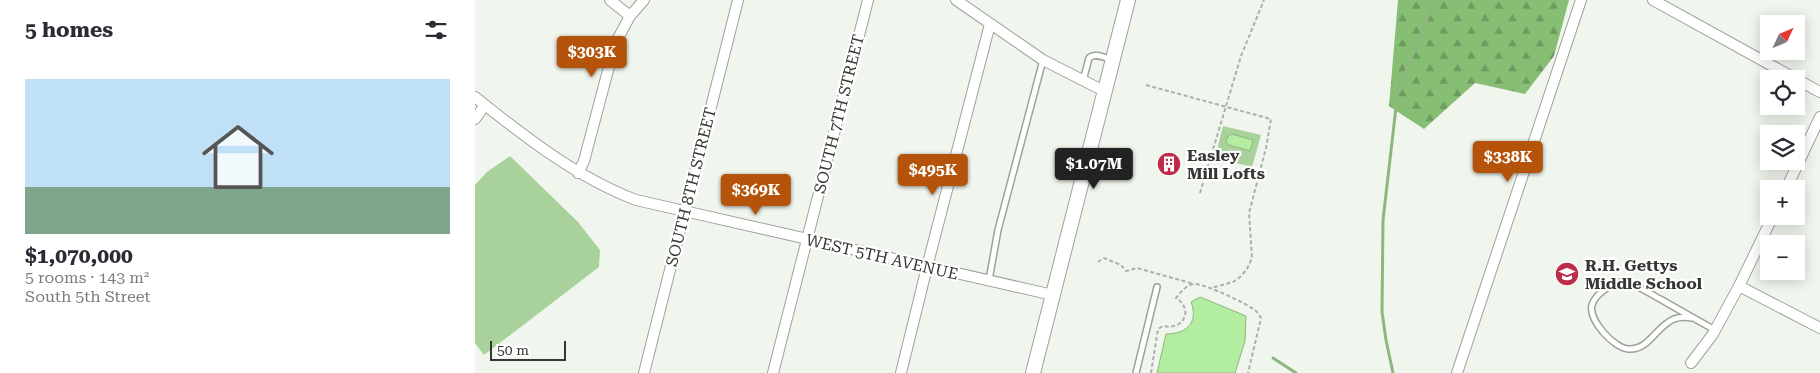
<!DOCTYPE html>
<html lang="en">
<head>
<meta charset="utf-8">
<style>
	:root { --surface:#fff; --page:#f7f7f7; --text:#2b2b33; --muted:#7c7c81; --accent:#b45309 }
	body { margin:0; font-family:"Roboto Serif",serif; background:var(--page); color:var(--text); height:100vh; display:flex; flex-direction:column; font-size:19px; white-space:nowrap }
	* { box-sizing:border-box; margin:0 }
	p { font-size:16px; color:var(--muted) }
	.icon { flex:none; width:28px; height:28px; fill:none; stroke:currentColor; stroke-width:2; stroke-linecap:round; stroke-linejoin:round }
	.map { position:relative; flex:1; overflow:hidden }
	.side { display:flex; flex-direction:column; background:var(--surface); width:475px }
	.side>* { flex:none }
	.needle { width:32px; rotate:46deg }
	.fabs { position:absolute; left:1285px; top:15px; display:grid; gap:10px }
	.fabs a { display:grid; place-items:center; width:45px; height:45px; border-radius:0px; background:var(--surface); box-shadow:0 2px 12px #0003; font-size:25px }
	.scale { position:absolute; left:15px; bottom:12px; width:76px; box-sizing:border-box; padding-left:5px; border:2px solid #363835; border-top:0; font-size:14px; line-height:18px; white-space:nowrap; color:#363835; -webkit-text-stroke:4px #fff; paint-order:stroke }
	.price { position:absolute; translate:-50% -42px; padding:0 11px; border-radius:5px; background:var(--accent); color:#fff; font-size:16px; line-height:32px; filter:drop-shadow(0 1px 2px #0008) }
	.price::after { content:''; position:absolute; left:50%; top:30px; width:15px; height:11px; margin-left:-8px; background:inherit; clip-path:polygon(0 0,100% 0,50% 100%) }
	.price.current { background:#222; color:#fff }
	ul { padding:0; list-style:none }
	li { display:grid; align-content:center; gap:10px; height:265px; padding:0 25px }
	li span { display:grid; place-items:center; height:155px; border-radius:0px; color:#555 }
	li>.icon { margin-inline-start:auto }
	span .icon { width:90px; height:90px; fill:#fffc; stroke-width:1 }
	li b { font-size:21px }
	h2 { display:flex; justify-content:space-between; align-items:center; height:60px; padding:0 25px; font-size:21px }
	main { display:flex; flex:1; min-height:0 }
	.map>svg:first-child { display:block }
</style>
</head>
<body>
<main>
<section class="side">
<h2>5 homes<svg class="icon" aria-label="filters" viewBox="0 0 24 24"><path d="M4 7h16M4 17h16"/><circle cx="9" cy="7" r="2"/><circle cx="15" cy="17" r="2"/></svg></h2>
<ul>
<li><span style="background:linear-gradient(#bfe0f5 70%,#7fa58c 0)"><svg class="icon" aria-label="home" viewBox="0 0 24 24"><path d="M3 11l9-7 9 7M6 9v11h12V9"/></svg></span><div><b>$1,070,000</b><p>5 rooms · 143 m²</p><p>South 5th Street</p></div></li>
</ul>
</section>
<div class="map">
<svg width="1345" height="373" viewBox="0 0 1345 373">
	<defs>
		<pattern id="forest-firs" width="22" height="20" patternUnits="userSpaceOnUse" patternTransform="scale(1.25)"><rect width="22" height="20" fill="#86be74"/><path d="M5 1l3.5 6h-7zM16 11l3.5 6h-7z" fill="#6e9b60"/></pattern>
	</defs>
	<rect width="100%" height="100%" fill="#f0f6ee"/>
	<path fill="#a8d19b" d="M748,126L786,135L777,167L740,158Z
		M35,156L103,222L125,250L124,267L9,355L0,343V185L12,172Z"/>
	<path fill="url(#forest-firs)" d="M923,0H1094L1079,56L1050,94L1000,83L949,129L914,106Z"/>
	<path fill="#b3eda0" stroke="#8eb780" d="M757,134L778,140L775,151L754,145L751,142L753,136Z
		M725,297L771,316L770,341L760,373H682L691,334C711,334 724,323 716,302Z"/>
	<g fill="none" stroke-linecap="round" stroke-linejoin="round">
		<path stroke="#8eb780" stroke-width="3" d="M798,358L821,373
			M918,373L911,340L907,312L908,220L923,90L960,0"/>
		<g stroke="#9da29b" stroke-width="8">
			<path id="service" d="M608,81L614,58C620,52 630,58 637,60
				M514,280L523,230L568,60
				M1217,318C1211,317 1204,317 1199,319C1181,326 1174,351 1153,349C1139,348 1113,320 1117,305C1119,297 1126,292 1132,288C1136,285 1144,281 1149,282C1162,284 1175,294 1187,300C1204,310 1222,320 1240,330
				M661,373L682,287"/>
		</g>
		<g stroke="#9da29b" stroke-width="12">
			<path id="minor" d="M135,0L155,16
				M481,0L568,60L629,91
				M1178,0L1321,79
				M1321,79L1345,92
				M0,97C50,137 101,177 161,200L578,295
				M0,119L10,105
				M103,173L109,161L140,44L155,16L169,0
				M1311,189L1345,117
				M1264,286L1345,328
				M1216,363L1238,334L1264,286L1298,216
				M169,373L263,0
				M298,373L393,0
				M426,373L452,267L515,24
				M982,373L1106,0"/>
		</g>
		<g stroke="#9da29b" stroke-width="16">
			<path id="tertiary" d="M558,373L653,0"/>
		</g>
		<path stroke="#acb0aa" stroke-width="2" stroke-dasharray="4 2.5" stroke-linecap="butt" d="M671,85L796,119L791,148L774,213L777,258L772,269L764,278L758,282L736,288
			M725,193L766,56L789,0
			M623,262L629,258L646,265L651,271L662,268L719,284
			M676,373L683,329L688,326C709,331 719,309 701,298C706,292 712,284 720,284C730,284 774,304 782,312C782,312 786,318 786,318L773,373"/>
		<use href="#service" stroke="#fff" stroke-width="5"/>
		<use href="#minor" stroke="#fff" stroke-width="10"/>
		<use href="#tertiary" stroke="#fff" stroke-width="14"/>
	</g>
	<defs>
		<g id="building-disc" transform="scale(1.25)"><circle r="9.5" fill="#bd2c4b" stroke="#fff"/><path d="M-4-6H4V6H1V3H-1V6H-4ZM-2.5-4.3h1.7v1.8h-1.7ZM.8-4.3h1.7v1.8H.8ZM-2.5-1h1.7V.8h-1.7ZM.8-1h1.7V.8H.8Z" fill="#fff"/></g>
		<g id="school-disc" transform="scale(1.25)"><circle r="9.5" fill="#bd2c4b" stroke="#fff"/><path d="M0-5L7-2L0 1L-7-2ZM-4 1L0 2.5L4 1V4Q0 6-4 4Z" fill="#fff"/></g>
	</defs>
	<g fill-rule="evenodd">
		<use href="#building-disc" x="694" y="164"/>
		<use href="#school-disc" x="1092" y="274"/>
	</g>
	<g text-anchor="middle" dominant-baseline="central" stroke-width="4.5" stroke-linejoin="round" paint-order="stroke">
		<g font-size="16" fill="#363835" stroke="#fff">
			<text transform="translate(364 114) rotate(-76)">SOUTH 7TH STREET</text>
			<text transform="translate(216 187) rotate(-76)">SOUTH 8TH STREET</text>
			<text transform="translate(407 257) rotate(13)">WEST 5TH AVENUE</text>
		</g>
		<g font-size="16" font-weight="bold" fill="#363835" stroke="#fff" text-anchor="start">
			<text x="712" y="155">Easley<tspan x="712" dy="18">Mill Lofts</tspan></text>
			<text x="1110" y="265">R.H. Gettys<tspan x="1110" dy="18">Middle School</tspan></text>
		</g>
	</g>
</svg>
<div class="fabs">
<a><svg class="needle" viewBox="-14 -14 28 28"><path d="M0-13l5 13h-10z" fill="#e53935"/><path d="M0 13l5-13h-10z" fill="#7c7c81"/></svg></a>
<a><svg class="icon" aria-label="locate" viewBox="0 0 24 24"><circle cx="12" cy="12" r="6"/><path d="M12 2v4M12 18v4M2 12h4M18 12h4"/></svg></a>
<a><svg class="icon" aria-label="layers" viewBox="0 0 24 24"><path d="M12 4l9 5-9 5-9-5zM3 14l9 5 9-5"/></svg></a>
<a>+</a>
<a>−</a>
</div>
<div class="scale">50 m</div>
<b class="price" style="left:117px;top:78px">$303K</b>
<b class="price" style="left:1033px;top:183px">$338K</b>
<b class="price current" style="left:619px;top:190px">$1.07M</b>
<b class="price" style="left:458px;top:196px">$495K</b>
<b class="price" style="left:281px;top:216px">$369K</b>
</div>
</main>
</body>
</html>
